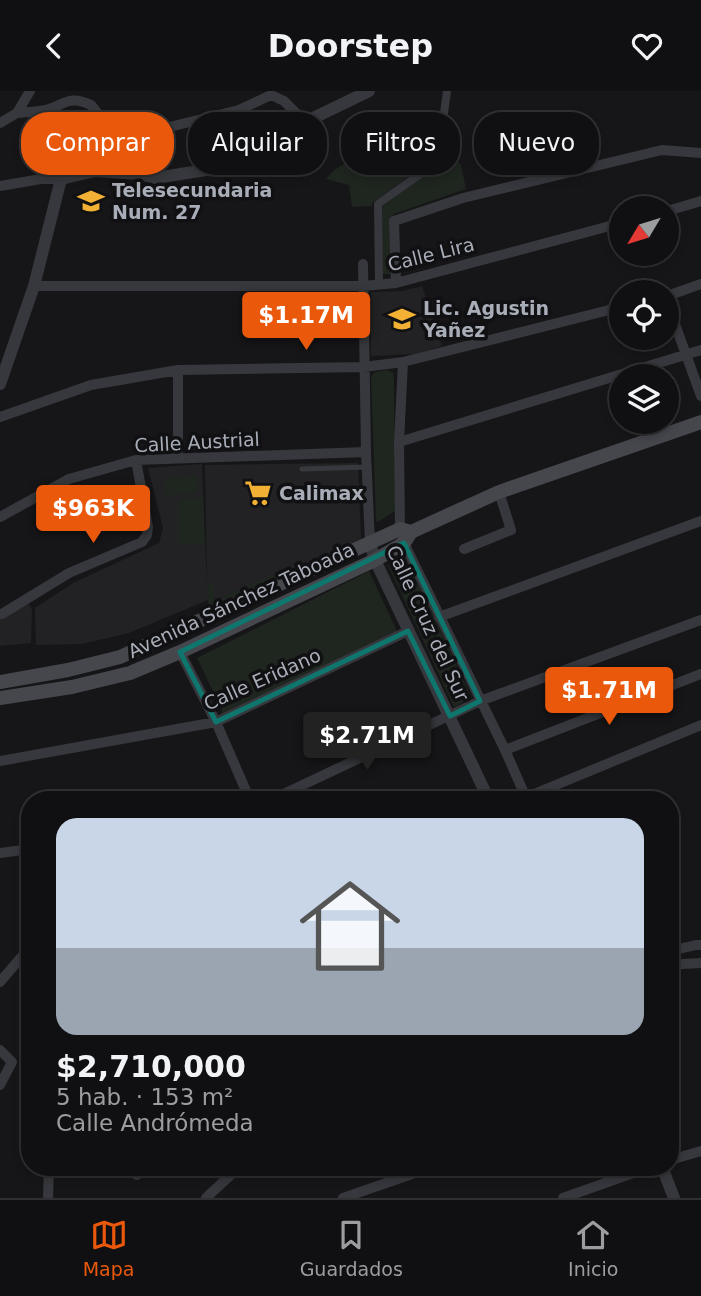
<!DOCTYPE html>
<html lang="es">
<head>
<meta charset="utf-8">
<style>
	:root { --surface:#101012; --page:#19191b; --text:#f1f3f6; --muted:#9c9d9f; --line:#303032; --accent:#ea580c }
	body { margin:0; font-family:"DejaVu Sans",sans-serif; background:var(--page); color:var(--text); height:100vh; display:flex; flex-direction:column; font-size:26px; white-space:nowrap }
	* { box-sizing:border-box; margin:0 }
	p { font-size:23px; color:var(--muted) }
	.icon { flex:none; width:38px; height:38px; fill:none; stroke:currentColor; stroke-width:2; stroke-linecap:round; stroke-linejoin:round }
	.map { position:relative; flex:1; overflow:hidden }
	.details { position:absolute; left:21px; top:700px; width:658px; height:385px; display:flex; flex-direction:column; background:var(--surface); border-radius:28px; box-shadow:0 4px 10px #0003,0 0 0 2px var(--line) }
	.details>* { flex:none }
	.banner { position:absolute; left:21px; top:21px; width:660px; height:63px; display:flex; gap:14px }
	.needle { width:46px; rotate:232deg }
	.tools { position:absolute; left:609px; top:105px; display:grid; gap:14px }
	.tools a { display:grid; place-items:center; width:70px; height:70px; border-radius:50%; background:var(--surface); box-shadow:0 4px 10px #0003,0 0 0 2px var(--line); font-size:35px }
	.price { position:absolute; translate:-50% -60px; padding:0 16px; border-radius:7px; background:var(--accent); color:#fff; font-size:23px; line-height:46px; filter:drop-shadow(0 2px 4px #0008) }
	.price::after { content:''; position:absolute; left:50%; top:42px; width:21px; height:16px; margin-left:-10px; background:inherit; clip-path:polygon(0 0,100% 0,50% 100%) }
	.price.active { background:#222; color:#fff }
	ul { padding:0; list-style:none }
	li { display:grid; align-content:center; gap:14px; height:371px; padding:0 35px }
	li+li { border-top:2px solid var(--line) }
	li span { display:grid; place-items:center; height:217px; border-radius:21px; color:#555 }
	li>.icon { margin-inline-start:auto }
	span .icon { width:126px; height:126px; fill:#fffc; stroke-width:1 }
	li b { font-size:30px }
	.chip { padding:0 24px; border-radius:28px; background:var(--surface); box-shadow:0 4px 10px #0003,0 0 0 2px var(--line); font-size:24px; line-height:63px }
	.chip.active { background:var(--accent); color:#fff }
	header { display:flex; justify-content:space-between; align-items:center; height:91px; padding:0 35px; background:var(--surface); font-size:32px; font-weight:700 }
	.menu { display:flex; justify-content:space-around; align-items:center; height:98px; border-top:2px solid var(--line); background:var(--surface); font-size:19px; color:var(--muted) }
	.menu a { display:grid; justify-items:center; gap:4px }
	.menu .active { color:var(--accent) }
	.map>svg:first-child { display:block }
</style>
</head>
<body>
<header><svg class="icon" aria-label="back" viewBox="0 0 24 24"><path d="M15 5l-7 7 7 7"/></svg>Doorstep<svg class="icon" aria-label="heart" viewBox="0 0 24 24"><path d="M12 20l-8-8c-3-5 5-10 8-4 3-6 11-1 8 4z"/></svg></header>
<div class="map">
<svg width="701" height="1107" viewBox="0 0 701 1107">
	<rect width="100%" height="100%" fill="#161618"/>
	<path fill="#222225" d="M422,195L442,255L416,263L371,265V201L403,200Z
		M358,372L361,449L209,520L208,509L129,542L82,553L36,554L35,517L73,492L159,452L163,437L148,377L202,373L207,496L205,374Z
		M28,511L32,519L31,552L0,555V524Z"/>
	<path fill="#1e261f" d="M420,35L440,45L443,61L372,112V115L352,116L349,94L326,88C345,64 380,60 407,53Z
		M452,63L461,74L466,98L394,123L391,128V183H382L380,122L383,115Z
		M388,279L393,282L394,285L395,420L378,431L376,430L371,286L375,281Z
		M197,385V401L166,405L164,387Z
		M203,407L205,454H178V408Z
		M400,467L408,470L469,601L467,609L454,616L388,474Z
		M296,473L300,474L240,506L209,520L208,493L214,491V510Z
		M369,480L397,540L221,624L222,619L197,567Z"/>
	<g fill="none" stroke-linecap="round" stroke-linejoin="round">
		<path stroke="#37383d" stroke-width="5" d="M302,378L367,376"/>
		<path stroke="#37383d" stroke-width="8" d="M379,193L378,113L447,64L442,37L447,0"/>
		<path stroke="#37383d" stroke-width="10" d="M17,22C27,21 37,21 46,19C66,13 69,4 91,14L136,70L140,83
			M0,32L17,22L30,0
			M155,87L149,41L239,19L271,4L284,10L305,31
			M0,95L41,88H61
			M667,120L701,110
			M363,173L366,361L370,452
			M396,192L394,130L463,107L662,59L701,62
			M34,195H363L396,192L621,132
			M667,205L701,193
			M667,211L701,305
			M403,271L399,351L400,438L404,452L505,659L527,709
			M178,279V367
			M0,326L91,294L178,279L364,276L403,271L621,216
			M399,351L701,259
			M0,426L69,388L136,369L366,361
			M464,458L511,439L499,401
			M0,523H2L69,482L142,451L147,444L148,436L136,369
			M439,526L701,430
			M180,561L216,631L250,709
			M505,659L701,583
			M0,670L216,631L408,540
			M522,708L701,634
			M271,709L480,610L701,529
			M0,762L30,758
			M670,860L696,854H701
			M670,876L683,873L701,872
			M0,891L30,856
			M0,959L12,971L0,994
			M670,1069L701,1060
			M134,1076L137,1084
			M48,1107L49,1076
			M206,1107L239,1076
			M343,1107L432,1076
			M563,1107L650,1076"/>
		<path stroke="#37383d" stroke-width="12" d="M0,293L34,195L61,88L95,80L140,83L155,87L219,77L305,31L369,0
			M370,452L375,469L489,709
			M662,1076L674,1107"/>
		<path stroke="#45474d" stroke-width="14" d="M0,591L68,579L120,566L400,438L411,441
			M0,607L72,596L130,582L180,561L375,469L404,452L411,441L499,401L701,331"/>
	</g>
	<path fill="none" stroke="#0f766e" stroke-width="5" stroke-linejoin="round" d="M404,452L480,610L450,625L408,540L216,631L180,561Z"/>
	<defs>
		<g id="school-bare" transform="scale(2.1)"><path d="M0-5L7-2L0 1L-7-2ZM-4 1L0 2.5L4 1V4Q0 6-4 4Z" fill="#f2b134" stroke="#111113" stroke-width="2.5" paint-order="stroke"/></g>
		<g id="supermarket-bare" transform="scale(2.1)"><path d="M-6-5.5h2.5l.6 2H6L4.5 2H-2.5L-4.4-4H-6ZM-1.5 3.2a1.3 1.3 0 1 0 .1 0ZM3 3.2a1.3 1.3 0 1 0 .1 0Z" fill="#f2b134" stroke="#111113" stroke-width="2.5" paint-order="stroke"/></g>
	</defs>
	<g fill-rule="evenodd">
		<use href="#school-bare" x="91" y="110"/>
		<use href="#school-bare" x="402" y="228"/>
		<use href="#supermarket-bare" x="258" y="402"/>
	</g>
	<g text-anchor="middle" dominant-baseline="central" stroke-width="7" stroke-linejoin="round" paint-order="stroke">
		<g font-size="19" font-weight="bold" fill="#a8adb8" stroke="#111113" text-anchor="start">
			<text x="112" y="99">Telesecundaria<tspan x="112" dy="22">Num. 27</tspan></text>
			<text x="423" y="217">Lic. Agustin<tspan x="423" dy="22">Yañez</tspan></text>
			<text x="279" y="402">Calimax</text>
		</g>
		<g font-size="19" fill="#a8adb8" stroke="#111113">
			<text transform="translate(431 163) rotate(-14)">Calle Lira</text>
			<text transform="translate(197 351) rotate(-3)">Calle Austrial</text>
			<text transform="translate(241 509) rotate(-25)">Avenida Sánchez Taboada</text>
			<text transform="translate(428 532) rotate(65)">Calle Cruz del Sur</text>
			<text transform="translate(262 588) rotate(-24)">Calle Eridano</text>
		</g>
	</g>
</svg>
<div class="tools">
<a><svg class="needle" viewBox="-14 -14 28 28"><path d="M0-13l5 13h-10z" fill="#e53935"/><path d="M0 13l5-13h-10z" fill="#9c9d9f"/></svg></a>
<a><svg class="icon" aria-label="locate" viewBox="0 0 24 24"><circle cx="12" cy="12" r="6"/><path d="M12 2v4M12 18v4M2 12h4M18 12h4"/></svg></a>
<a><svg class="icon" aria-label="layers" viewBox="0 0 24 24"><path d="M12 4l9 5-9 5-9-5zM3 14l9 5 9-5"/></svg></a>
</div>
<b class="price" style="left:306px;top:261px">$1.17M</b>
<b class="price" style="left:93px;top:454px">$963K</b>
<b class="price" style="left:609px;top:636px">$1.71M</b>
<b class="price active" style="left:367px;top:681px">$2.71M</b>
<div class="banner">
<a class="chip active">Comprar</a>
<a class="chip">Alquilar</a>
<a class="chip">Filtros</a>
<a class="chip">Nuevo</a>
</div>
<section class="details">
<ul>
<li><span style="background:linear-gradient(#c9d6e8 60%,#9aa5b1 0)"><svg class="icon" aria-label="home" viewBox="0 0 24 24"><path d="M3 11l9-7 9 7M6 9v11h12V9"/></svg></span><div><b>$2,710,000</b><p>5 hab. · 153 m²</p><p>Calle Andrómeda</p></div></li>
</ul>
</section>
</div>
<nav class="menu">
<a class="active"><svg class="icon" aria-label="map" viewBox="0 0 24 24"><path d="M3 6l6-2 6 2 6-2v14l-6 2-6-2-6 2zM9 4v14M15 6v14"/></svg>Mapa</a>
<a><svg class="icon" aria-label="saved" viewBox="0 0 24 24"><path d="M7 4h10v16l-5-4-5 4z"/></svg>Guardados</a>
<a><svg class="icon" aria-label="home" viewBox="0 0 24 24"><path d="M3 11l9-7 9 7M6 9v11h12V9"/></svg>Inicio</a>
</nav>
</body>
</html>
